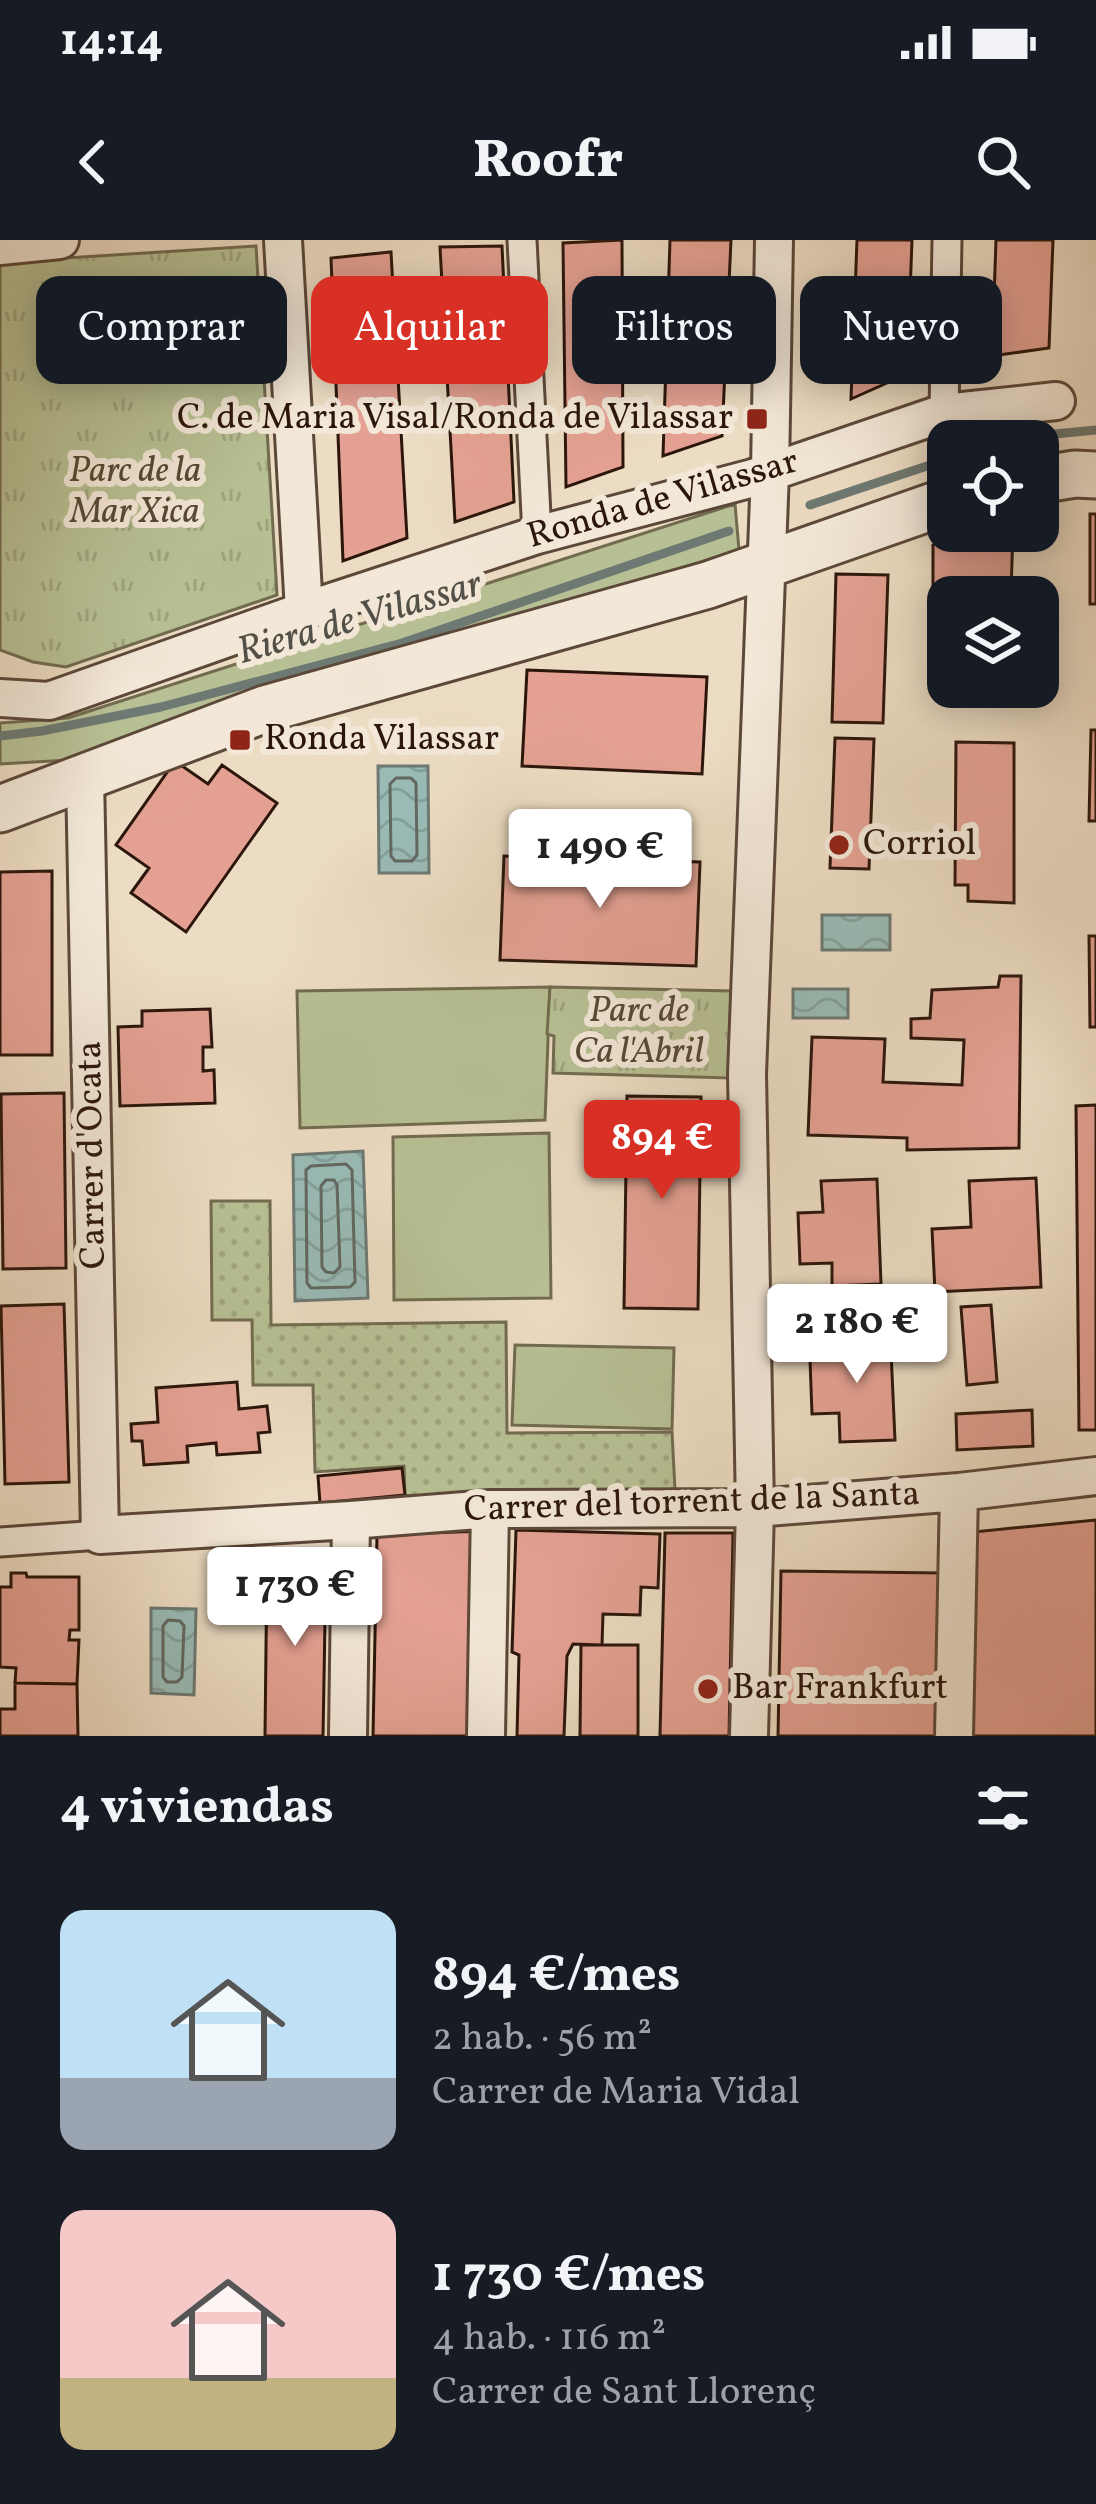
<!DOCTYPE html>
<html lang="es">
<head>
<meta charset="utf-8">
<style>
	:root { --surface:#171b24; --page:#242831; --text:#f1f3f6; --muted:#9ea1a6; --accent:#d93025 }
	body { margin:0; font-family:Vollkorn,serif; background:var(--page); color:var(--text); height:100vh; display:flex; flex-direction:column; font-size:45px; white-space:nowrap }
	* { box-sizing:border-box; margin:0 }
	p { font-size:39px; color:var(--muted) }
	.icon { flex:none; width:66px; height:66px; fill:none; stroke:currentColor; stroke-width:2; stroke-linecap:round; stroke-linejoin:round }
	.map { position:relative; height:1496px; overflow:hidden }
	.panel { display:flex; flex-direction:column; background:var(--surface); flex:1 }
	.panel>* { flex:none }
	.guide { position:absolute; left:36px; top:36px; width:1026px; height:108px; display:flex; gap:24px }
	.controls { position:absolute; left:927px; top:180px; display:grid; gap:24px }
	.controls a { display:grid; place-items:center; width:132px; height:132px; border-radius:24px; background:var(--surface); box-shadow:0 6px 30px #0003; font-size:60px }
	.price { position:absolute; translate:-50% -102px; padding:0 27px; border-radius:12px; background:#fff; color:#222; font-size:39px; line-height:78px; filter:drop-shadow(0 3px 6px #0008) }
	.price::after { content:''; position:absolute; left:50%; top:72px; width:36px; height:27px; margin-left:-18px; background:inherit; clip-path:polygon(0 0,100% 0,50% 100%) }
	.price.selected { background:var(--accent); color:#fff }
	ul { padding:0; list-style:none }
	li { display:flex; align-items:center; gap:36px; height:300px; padding:0 60px }
	li span { display:grid; place-items:center; flex:none; width:336px; height:240px; border-radius:24px; color:#555 }
	li>.icon { margin-inline-start:auto }
	span .icon { width:144px; height:144px; fill:#fffc; stroke-width:1 }
	li b { font-size:51px }
	h2 { display:flex; justify-content:space-between; align-items:center; height:144px; padding:0 60px; font-size:51px }
	.pill { padding:0 42px; border-radius:24px; background:var(--surface); box-shadow:0 6px 30px #0003; font-size:42px; line-height:108px }
	.pill.selected { background:var(--accent); color:#fff }
	.status { display:flex; justify-content:space-between; align-items:center; height:84px; padding:0 60px; background:var(--surface); direction:ltr }
	.status svg { height:33px; fill:currentColor }
	header { display:flex; justify-content:space-between; align-items:center; height:156px; padding:0 60px; background:var(--surface); font-size:54px; font-weight:800 }
	.map>svg:first-child { display:block }
</style>
</head>
<body>
<div class="status"><b>14:14</b><svg viewBox="0 0 49 12"><path d="M0 12V9h3v3zM5 12V6h3v6zM10 12V3h3v9zM15 12V0h3v12zM26 1h20v11H26zM47 4h2v5h-2z"/></svg></div>
<header><svg class="icon" aria-label="back" viewBox="0 0 24 24"><path d="M15 5l-7 7 7 7"/></svg>Roofr<svg class="icon" aria-label="search" viewBox="0 0 24 24"><circle cx="10" cy="10" r="6"/><path d="M15 15l6 6"/></svg></header>
<div class="map">
<svg width="1096" height="1496" viewBox="0 0 1096 1496">
	<defs>
		<pattern id="park-tufts" width="24" height="20" patternUnits="userSpaceOnUse" patternTransform="scale(3)"><rect width="24" height="20" fill="#b7c094"/><path d="M3 7l-1-3M5 7V3M7 7l1-3M15 17l-1-3M17 17v-4M19 17l1-3" fill="none" stroke="#9ea47e"/></pattern>
		<pattern id="garden-dots" width="8" height="8" patternUnits="userSpaceOnUse" patternTransform="scale(3)"><rect width="8" height="8" fill="#b7c094"/><path d="M2 2h.1M6 6h.1" fill="none" stroke="#9ea47e" stroke-width="1.8" stroke-linecap="round"/></pattern>
		<pattern id="water-waves" width="16" height="10" patternUnits="userSpaceOnUse" patternTransform="scale(3)"><rect width="16" height="10" fill="#99bbb6"/><path d="M0 5q4-4 8 0t8 0" fill="none" stroke="#84a09b"/></pattern>
	</defs>
	<rect width="100%" height="100%" fill="#ecdcc3"/>
	<filter id="stains"><feTurbulence type="fractalNoise" baseFrequency=".00167" numOctaves="4"/><feColorMatrix values="0 0 0 0 .2 0 0 0 0 .09 0 0 0 0 .02 0 0 0 .5 -.17"/></filter>
	<radialGradient id="worn" r=".72"><stop offset=".6" stop-color="#630" stop-opacity="0"/><stop offset="1" stop-color="#630" stop-opacity=".3"/></radialGradient>
	<path fill="#b7c094" stroke="#726b50" stroke-width="3" d="M735,264L739,310L69,520L0,524V483L68,478Z
		M550,747L545,880L300,888L297,751Z
		M549,893L551,1058L394,1060L393,897Z
		M515,1105L674,1108L672,1189L512,1185Z"/>
	<path fill="url(#park-tufts)" stroke="#726b50" stroke-width="3" d="M256,6L277,355L66,427L33,422L0,410V25L50,19Z
		M550,747L732,751L730,838L553,833L554,796L547,794Z"/>
	<path fill="url(#garden-dots)" stroke="#726b50" stroke-width="3" d="M211,961H270L271,1085L506,1082L507,1193L672,1192L675,1250L405,1256L404,1226L315,1232L313,1145H253L252,1080H212Z"/>
	<path fill="url(#water-waves)" stroke="#6d7972" stroke-width="3" d="M378,526H428L429,633H379Z
		M822,675H890V710H822Z
		M793,749H848V778H793Z
		M363,911L368,1058L295,1061L293,915Z
		M151,1368L196,1369L194,1455L151,1453Z"/>
	<g fill="none" stroke-linecap="round" stroke-linejoin="round">
		<path stroke="#626860" stroke-width="3" d="M396,538H411L416,543L417,615L412,621H395L391,616L390,544Z
			M346,924L352,930L355,1042L350,1047L311,1048L307,1043L306,930L311,926Z
			M326,940H334L337,945L340,1027L334,1033L326,1032L322,1027L321,946Z
			M168,1380L180,1381L184,1386L182,1437L177,1442H167L163,1437V1386Z"/>
		<path stroke="#6d7972" stroke-width="9" d="M1021,201L1044,195L1096,190
			M810,265L948,219
			M0,496L42,491L161,467L402,403L729,291"/>
	</g>
	<path fill="#e4a193" stroke="#2c160b" stroke-width="3" d="M622,0L623,227L566,247L563,3Z
		M670,0H731L722,196L663,216Z
		M857,0H912L907,134L851,159Z
		M996,0H1053L1049,108L992,116Z
		M502,6L514,262L455,282L440,7Z
		M391,12L407,298L343,321L331,18Z
		M1090,274H1096V364H1090Z
		M978,291H1013L1011,352L933,350V305Z
		M836,334L888,335L883,483L832,482Z
		M527,430L707,437L702,534L522,526Z
		M1091,490H1096V581H1089Z
		M835,498L874,499L869,629L830,628Z
		M956,502L1014,503V663L968,661V645H955Z
		M175,521L208,544L222,525L277,563L186,692L131,653L149,628L116,605Z
		M504,616L700,622L696,726L500,720Z
		M52,631V815H0V632Z
		M1089,696H1096V787H1090Z
		M1000,736H1021L1019,908L907,910V898L808,895L812,797L885,799L883,842L962,845L964,800L911,798V779L930,778L932,750L998,747Z
		M210,769L212,807H203V831L214,830L215,863L120,866L118,787L142,786V771Z
		M64,853L66,1028L3,1029L1,854Z
		M627,856L701,857L698,1069L624,1068Z
		M1096,865V1190H1079L1076,866Z
		M1036,938L1041,1047L935,1052L932,989L971,987L969,941Z
		M877,939L881,1044L832,1046V1023L800,1024L798,973L823,972L821,941Z
		M64,1064L69,1242L5,1244L1,1066Z
		M991,1065L997,1142L967,1145L961,1067Z
		M890,1089L895,1200L840,1202L839,1173L812,1174L810,1120L839,1119L837,1091Z
		M237,1142L239,1169L267,1166L270,1192L258,1193L260,1212L217,1215L216,1203L187,1206L188,1222L144,1225L142,1201H132L131,1184L158,1182L156,1148Z
		M1032,1170L1033,1206L957,1210L956,1174Z
		M402,1228L405,1255L320,1263L318,1236Z
		M1096,1280V1496H970L973,1292Z
		M516,1290L660,1294L658,1348L641,1347L640,1375L603,1374L602,1405L573,1404L567,1416L564,1496H517L519,1415L512,1412Z
		M482,1291L478,1496H373L377,1295Z
		M665,1293H733L729,1496H660Z
		M267,1321L326,1323L323,1496H265Z
		M781,1331L941,1333L939,1496H778Z
		M11,1333H26L27,1337H79V1390H70L69,1400H79L77,1444L15,1443L16,1428L0,1427V1347H11Z
		M581,1405H638V1496H580Z
		M15,1443L77,1444L78,1496H0V1469H15Z"/>
	<g fill="none" stroke-linecap="round" stroke-linejoin="round">
		<g stroke="#5c4839" stroke-width="33">
			<path id="pedestrian" d="M522,0L537,295
				M944,173L947,0
				M0,1302L100,1295"/>
		</g>
		<g stroke="#5c4839" stroke-width="42">
			<path id="minor" d="M283,0L304,371
				M0,6L60,0
				M0,458L49,461L304,371L537,295L753,238L944,173L1056,161
				M85,536L100,1295L351,1280L490,1269L755,1268L959,1252L1096,1236
				M348,1496L351,1280
				M486,1496L490,1269
				M749,1496L755,1268L747,834L770,232L774,0
				M954,1496L959,1252"/>
		</g>
		<g stroke="#5c4839" stroke-width="51">
			<path id="tertiary" d="M1038,240L1075,234L1096,235
				M0,569L265,469L708,345L948,261"/>
		</g>
		<use href="#pedestrian" stroke="#f3e8d8" stroke-width="27"/>
		<use href="#minor" stroke="#f3e8d8" stroke-width="36"/>
		<use href="#tertiary" stroke="#f3e8d8" stroke-width="45"/>
	</g>
	<g fill="#8f2418" stroke="#f3e8d8" stroke-width="4.5">
		<rect x="745" y="167" width="24" height="24" rx="6"/>
		<rect x="228" y="488" width="24" height="24" rx="6"/>
		<circle cx="839" cy="605" r="12"/>
		<circle cx="708" cy="1449" r="12"/>
	</g>
	<g text-anchor="middle" dominant-baseline="central" stroke-width="12" stroke-linejoin="round" paint-order="stroke">
		<g font-size="36" fill="#2c160b" stroke="#f3e8d8" text-anchor="start">
			<text x="733" y="179" text-anchor="end">C. de Maria Visal/Ronda de Vilassar</text>
			<text x="264" y="500">Ronda Vilassar</text>
			<text x="863" y="605">Corriol</text>
			<text x="732" y="1449">Bar Frankfurt</text>
		</g>
		<g font-size="36" font-style="italic" fill="#564934" stroke="#f3e8d8">
			<text x="135" y="232">Parc de la<tspan x="135" dy="41">Mar Xica</tspan></text>
			<text x="639" y="772">Parc de<tspan x="639" dy="41">Ca l'Abril</tspan></text>
		</g>
		<g font-size="36" fill="#2c160b" stroke="#f3e8d8">
			<text transform="translate(663 260) rotate(-16)">Ronda de Vilassar</text>
			<text transform="translate(93 915) rotate(-91)">Carrer d'Ocata</text>
			<text transform="translate(692 1263) rotate(-2)">Carrer del torrent de la Santa</text>
		</g>
		<g font-size="39" font-style="italic" fill="#525047" stroke="#f3e8d8">
			<text transform="translate(360 379) rotate(-16)">Riera de Vilassar</text>
		</g>
	</g>
	<rect width="100%" height="100%" filter="url(#stains)"/>
	<rect width="100%" height="100%" fill="url(#worn)"/>
</svg>
<div class="controls">
<a><svg class="icon" aria-label="locate" viewBox="0 0 24 24"><circle cx="12" cy="12" r="6"/><path d="M12 2v4M12 18v4M2 12h4M18 12h4"/></svg></a>
<a><svg class="icon" aria-label="layers" viewBox="0 0 24 24"><path d="M12 4l9 5-9 5-9-5zM3 14l9 5 9-5"/></svg></a>
</div>
<b class="price" style="left:600px;top:671px">1 490 €</b>
<b class="price selected" style="left:662px;top:962px">894 €</b>
<b class="price" style="left:857px;top:1146px">2 180 €</b>
<b class="price" style="left:295px;top:1409px">1 730 €</b>
<div class="guide">
<a class="pill">Comprar</a>
<a class="pill selected">Alquilar</a>
<a class="pill">Filtros</a>
<a class="pill">Nuevo</a>
</div>
</div>
<section class="panel">
<h2>4 viviendas<svg class="icon" aria-label="filters" viewBox="0 0 24 24"><path d="M4 7h16M4 17h16"/><circle cx="9" cy="7" r="2"/><circle cx="15" cy="17" r="2"/></svg></h2>
<ul>
<li><span style="background:linear-gradient(#bfe0f5 70%,#9aa5b1 0)"><svg class="icon" aria-label="home" viewBox="0 0 24 24"><path d="M3 11l9-7 9 7M6 9v11h12V9"/></svg></span><div><b>894 €/mes</b><p>2 hab. · 56 m²</p><p>Carrer de Maria Vidal</p></div></li>
<li><span style="background:linear-gradient(#f6c9c9 70%,#c2b280 0)"><svg class="icon" aria-label="home" viewBox="0 0 24 24"><path d="M3 11l9-7 9 7M6 9v11h12V9"/></svg></span><div><b>1 730 €/mes</b><p>4 hab. · 116 m²</p><p>Carrer de Sant Llorenç</p></div></li>
</ul>
</section>
</body>
</html>
